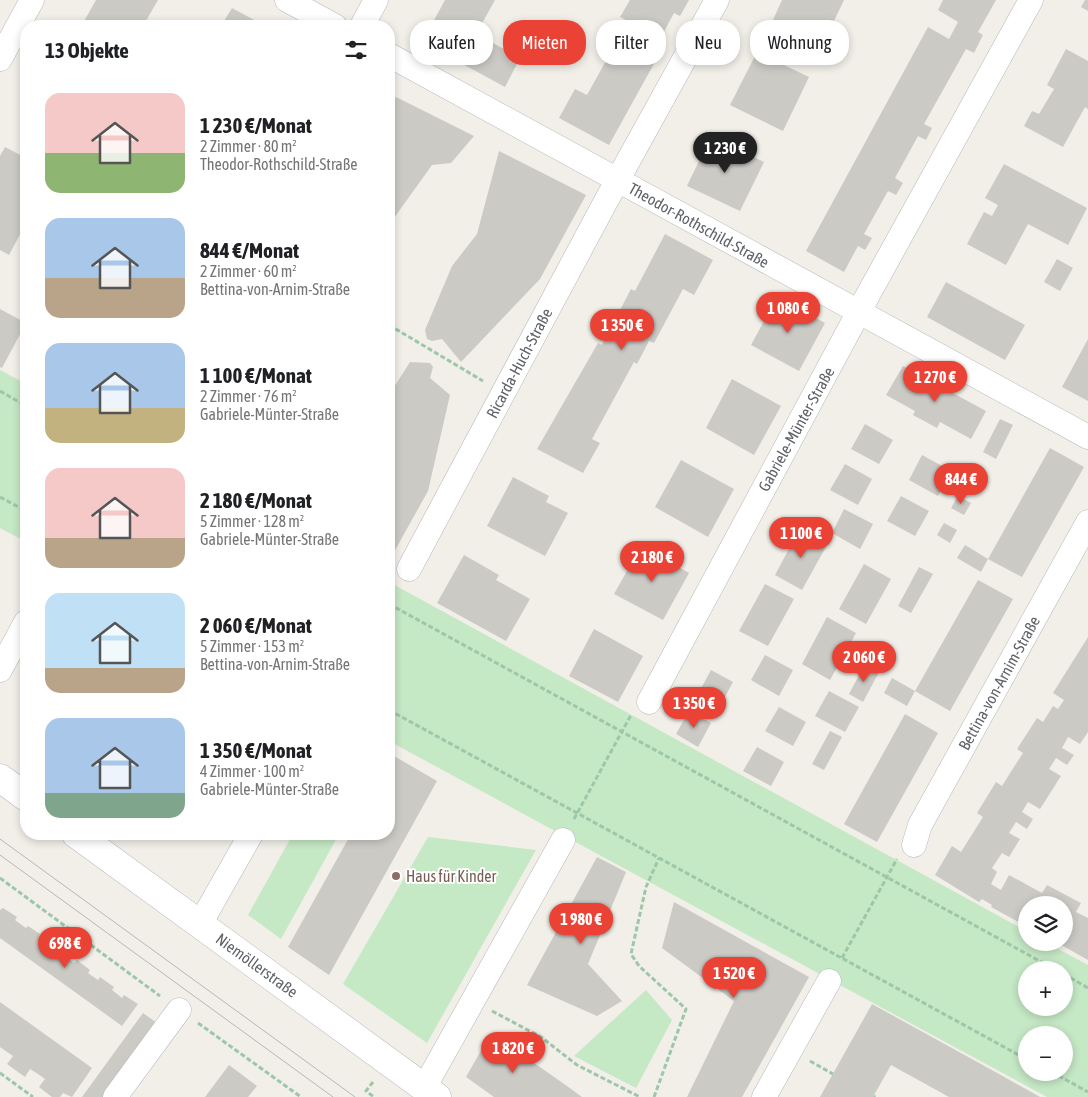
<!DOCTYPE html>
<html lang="de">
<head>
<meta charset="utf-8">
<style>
	:root { --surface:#fff; --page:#f6f6f6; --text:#202124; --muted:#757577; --accent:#ea4335 }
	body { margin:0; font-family:"Asap Condensed",sans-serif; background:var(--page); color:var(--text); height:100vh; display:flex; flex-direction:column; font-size:19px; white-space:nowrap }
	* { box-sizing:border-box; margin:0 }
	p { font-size:16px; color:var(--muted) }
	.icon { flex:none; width:28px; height:28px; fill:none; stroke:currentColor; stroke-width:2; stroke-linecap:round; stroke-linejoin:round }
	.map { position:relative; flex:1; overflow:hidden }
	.details { position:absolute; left:20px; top:20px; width:375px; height:820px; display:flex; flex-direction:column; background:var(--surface); border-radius:20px; box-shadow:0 2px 8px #0003 }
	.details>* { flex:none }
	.banner { position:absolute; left:410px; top:20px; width:475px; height:45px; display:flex; gap:10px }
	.buttons { position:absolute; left:1018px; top:896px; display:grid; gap:10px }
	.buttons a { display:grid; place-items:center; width:55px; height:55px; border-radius:50%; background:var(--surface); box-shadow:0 2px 8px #0003; font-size:25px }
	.price { position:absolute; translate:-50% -42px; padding:0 11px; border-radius:18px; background:var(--accent); color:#fff; font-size:16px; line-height:32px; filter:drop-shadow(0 1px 2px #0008) }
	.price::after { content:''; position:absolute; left:50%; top:30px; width:15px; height:11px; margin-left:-8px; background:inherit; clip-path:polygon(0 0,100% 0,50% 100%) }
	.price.selected { background:#222; color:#fff }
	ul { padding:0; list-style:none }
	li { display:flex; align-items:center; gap:15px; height:125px; padding:0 25px }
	li span { display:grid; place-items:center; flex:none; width:140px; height:100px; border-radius:15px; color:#555 }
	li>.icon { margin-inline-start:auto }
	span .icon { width:60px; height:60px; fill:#fffc; stroke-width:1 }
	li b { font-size:21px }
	h2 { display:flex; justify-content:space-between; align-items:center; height:60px; padding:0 25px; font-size:21px }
	.chip { padding:0 18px; border-radius:20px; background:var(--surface); box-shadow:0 2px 8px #0003; font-size:18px; line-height:45px }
	.chip.selected { background:var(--accent); color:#fff }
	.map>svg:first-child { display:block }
</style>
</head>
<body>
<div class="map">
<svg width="1088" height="1097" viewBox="0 0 1088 1097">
	<rect width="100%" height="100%" fill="#f1efe8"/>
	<path fill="#c5e8c5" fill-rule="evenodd" d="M0,370L26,384V542L0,528Z
		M389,582L1026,931V942L1047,943L1088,965V1097H1047L389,741ZM1026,970H1064V1008H1026ZM1026,1035H1064V1072H1026Z
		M293,834H339L281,939L248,915Z
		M428,837L536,850L427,1043L343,984Z
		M646,990L672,1020L636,1088L574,1056Z"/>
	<path fill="#cccac5" d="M96,0H158L143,26H89L83,23Z
		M445,0H495L480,27L488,31L484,38L520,58L505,87L422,42Z
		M630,0H689L680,16L674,13L660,39L666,42L609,145L559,118L575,89L587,95L628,21L620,17Z
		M782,0H844L822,46L772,22Z
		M943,0H996L978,32L983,35L974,53L966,49L924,124L932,128L926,140L918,136L895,178L903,183L896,195L888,191L864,234L872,238L865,250L858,246L844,272L806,251L928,27L949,39L958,22L938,10Z
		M1085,0H1088V11L1081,7Z
		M232,8L265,26H221Z
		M1066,49L1088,61V109L1085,107L1063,147L1024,126L1032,111L1039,114L1054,89L1047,85Z
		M757,52L809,77L783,131L730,105Z
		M396,97L474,136L451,163L432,165L389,225V108Z
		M711,136L764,162L740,211L687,186Z
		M5,147L26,158V223L9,255L0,250V156Z
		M499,151L586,195L540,279L461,362L442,339L432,341L427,339L425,330L452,266L477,234Z
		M1004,164L1087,208L1068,245L1028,224L1006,265L967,244L984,212L992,216L998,205L985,198Z
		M665,234L713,260L694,295L683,289L654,343L649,341L637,364L634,362L592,439L600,443L583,473L537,449L598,343L602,345L631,289L635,291Z
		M1057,259L1073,268L1060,291L1044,282Z
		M946,282L1025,325L1005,360L927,317Z
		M777,297L825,323L799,371L751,345Z
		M0,309L26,323L2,368L0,367Z
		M1088,339V401L1062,387Z
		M410,362L430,363L433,367L430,378L450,395L428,491L389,561V395Z
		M903,366L986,411L971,439L940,422L937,428L913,415L915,411L886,395Z
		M732,379L781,406L754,455L706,428Z
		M1000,419L1013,425L996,459L983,452Z
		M865,424L893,440L879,464L851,449Z
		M1050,448L1084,467L1022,577L988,559Z
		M922,455L951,471L938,496L909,480Z
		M681,460L734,489L708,537L655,507Z
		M845,464L872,479L858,505L830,490Z
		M513,477L549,496L546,502L568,513L545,556L487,526Z
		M901,496L929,511L915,536L887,521Z
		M958,496L971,503L964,515L951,508Z
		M844,509L873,524L860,549L832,533Z
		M944,523L957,530L950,543L937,535Z
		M800,528L828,543L802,590L775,575Z
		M965,545L988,559L981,572L957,558Z
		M641,546L689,573L663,620L614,594Z
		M464,555L499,575L496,580L530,599L506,641L437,603Z
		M864,564L891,579L866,624L839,609Z
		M919,567L933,574L911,613L898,606Z
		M978,580L1013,599L950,711L915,691Z
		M765,584L794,599L768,646L739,631Z
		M827,617L856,633L830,680L802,664Z
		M594,629L643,656L618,702L569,676Z
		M1088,637V732L1080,744L1068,737L1062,748L1074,755L1067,765L1056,758L1049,769L1061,776L1040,809L1028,802L1022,812L1033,819L1027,829L1016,822L1009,833L1020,839L1009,857L1002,853L992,868L997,872L991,884L1001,890L1009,875L1042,893L1047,885L1081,903L1076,912L1088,918V960L1056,942H1064V905H1026V926L991,907L992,905L982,899L979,902L935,875L952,846L961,852L983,817L977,813L996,782L1002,786L1012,770L1023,753L1017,749L1037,718L1043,722L1053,706L1058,709L1064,700L1053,693Z
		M765,655L793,670L779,696L751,680Z
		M865,664L879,672L863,702L849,694Z
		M711,670L733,682L720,706L698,694Z
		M892,678L915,691L907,706L884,693Z
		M829,691L859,707L845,732L815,716Z
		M779,707L806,722L793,746L765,731Z
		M689,711L711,723L698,747L676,734Z
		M905,714L938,733L877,842L844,824Z
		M830,731L842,737L824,770L812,764Z
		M757,747L784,762L771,786L743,771Z
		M394,756L437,781L329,975L288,947L351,834H389V765Z
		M597,857L626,872L588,964L622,1001L597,1016L527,985Z
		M674,902L809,977L742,1097H687L734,1001L662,948Z
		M3,908L17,917L15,920L26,928L28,926L40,934L39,937L49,945L51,942L66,953L64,956L74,963L77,960L90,970L88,973L98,980L100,977L114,987L112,990L122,998L124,995L138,1004L122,1026L0,938V910Z
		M0,1002L92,1068L72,1097L63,1093L60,1097H52L39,1087L45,1079L38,1074L30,1069L25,1077L7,1064L13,1056L0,1047Z
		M872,1004L999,1074L1040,1097H949L891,1065L873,1097H820Z
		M143,1013L157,1023L103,1097H82Z
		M491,1033L567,1086L582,1097H494L466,1077Z
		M229,1065L257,1086L248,1097H205Z"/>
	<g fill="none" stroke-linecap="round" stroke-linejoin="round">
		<g stroke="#b5b8bc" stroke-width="25">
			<path id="minor" d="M287,0L335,26
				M362,26L376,0
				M389,55L1088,437
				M0,59L32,0
				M409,569L606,201L717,0
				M0,670L26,622
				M649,702L869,293L1031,0
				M914,845L920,825L1088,522
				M200,924L251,834
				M424,1088L563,840
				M115,1097L179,1010
				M764,1097L829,981"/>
		</g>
		<g stroke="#b6babf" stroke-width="29">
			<path id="secondary" d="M0,778L26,797
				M76,834L437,1097"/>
		</g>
		<path stroke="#9cc7a9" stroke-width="3" stroke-dasharray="5 2.5" stroke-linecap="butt" d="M389,325L483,381
			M0,391L26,406
			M0,497L26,511
			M389,604L1056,970
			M389,710L1026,1059
			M574,819L631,715
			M0,878L160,996
			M842,958L897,859
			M1064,974L1088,988
			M492,1011L541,1037L577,1065L640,1097
			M198,1023L301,1097
			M810,1061L833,1074
			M1052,1072L1088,1092
			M0,1073L33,1097
			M373,1082L366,1091L374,1097
			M874,1096L875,1097
			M654,1097L686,1009L639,966L631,954L646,887L659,858"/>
		<use href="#minor" stroke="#fff" stroke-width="24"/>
		<use href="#secondary" stroke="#fff" stroke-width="28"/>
		<path stroke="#b6b7b8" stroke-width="1" d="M0,839L355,1097
			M0,855L333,1097"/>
	</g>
	<circle fill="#8d6e63" stroke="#fff" stroke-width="2" cx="396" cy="876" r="5"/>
	<g text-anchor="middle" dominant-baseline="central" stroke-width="4" stroke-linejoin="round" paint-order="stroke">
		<g font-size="16" fill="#5f6368" stroke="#fff">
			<text transform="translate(699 225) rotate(29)">Theodor-Rothschild-Straße</text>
			<text transform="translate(519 363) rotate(-62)">Ricarda-Huch-Straße</text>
			<text transform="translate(796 429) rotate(-61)">Gabriele-Münter-Straße</text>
			<text transform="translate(999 683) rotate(-61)">Bettina-von-Arnim-Straße</text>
			<text transform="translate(257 965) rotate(36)">Niemöllerstraße</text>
		</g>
		<g font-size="16" fill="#785e54" stroke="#fff" text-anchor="start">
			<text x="406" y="876">Haus für Kinder</text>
		</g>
	</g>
</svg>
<div class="buttons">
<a><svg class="icon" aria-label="layers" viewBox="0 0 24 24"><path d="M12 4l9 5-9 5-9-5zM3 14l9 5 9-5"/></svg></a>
<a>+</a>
<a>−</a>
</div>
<b class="price selected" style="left:725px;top:174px">1 230 €</b>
<b class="price" style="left:788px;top:334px">1 080 €</b>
<b class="price" style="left:622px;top:351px">1 350 €</b>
<b class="price" style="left:935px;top:403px">1 270 €</b>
<b class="price" style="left:961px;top:505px">844 €</b>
<b class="price" style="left:801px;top:559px">1 100 €</b>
<b class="price" style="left:652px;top:583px">2 180 €</b>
<b class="price" style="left:864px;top:683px">2 060 €</b>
<b class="price" style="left:694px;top:729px">1 350 €</b>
<b class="price" style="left:581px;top:945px">1 980 €</b>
<b class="price" style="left:65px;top:969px">698 €</b>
<b class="price" style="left:734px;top:999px">1 520 €</b>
<b class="price" style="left:513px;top:1074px">1 820 €</b>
<div class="banner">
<a class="chip">Kaufen</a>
<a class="chip selected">Mieten</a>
<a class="chip">Filter</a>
<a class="chip">Neu</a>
<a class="chip">Wohnung</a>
</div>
<section class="details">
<h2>13 Objekte<svg class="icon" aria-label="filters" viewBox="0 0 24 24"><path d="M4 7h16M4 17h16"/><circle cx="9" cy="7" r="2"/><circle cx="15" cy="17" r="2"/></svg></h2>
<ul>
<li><span style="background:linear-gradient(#f6c9c9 60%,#8fb573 0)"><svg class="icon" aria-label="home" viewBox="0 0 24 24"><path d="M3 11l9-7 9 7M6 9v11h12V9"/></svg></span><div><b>1 230 €/Monat</b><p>2 Zimmer · 80 m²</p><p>Theodor-Rothschild-Straße</p></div></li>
<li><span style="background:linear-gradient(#a9c7e8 60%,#b9a48a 0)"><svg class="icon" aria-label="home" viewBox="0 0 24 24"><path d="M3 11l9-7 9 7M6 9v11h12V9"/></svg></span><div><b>844 €/Monat</b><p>2 Zimmer · 60 m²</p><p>Bettina-von-Arnim-Straße</p></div></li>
<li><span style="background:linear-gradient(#a9c7e8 65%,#c2b280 0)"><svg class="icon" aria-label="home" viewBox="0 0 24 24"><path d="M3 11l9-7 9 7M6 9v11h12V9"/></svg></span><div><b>1 100 €/Monat</b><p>2 Zimmer · 76 m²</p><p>Gabriele-Münter-Straße</p></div></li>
<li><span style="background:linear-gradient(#f6c9c9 70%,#b9a48a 0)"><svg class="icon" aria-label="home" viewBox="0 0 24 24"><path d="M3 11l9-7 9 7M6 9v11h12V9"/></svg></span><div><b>2 180 €/Monat</b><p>5 Zimmer · 128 m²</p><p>Gabriele-Münter-Straße</p></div></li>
<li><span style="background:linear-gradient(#bfe0f5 75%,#b9a48a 0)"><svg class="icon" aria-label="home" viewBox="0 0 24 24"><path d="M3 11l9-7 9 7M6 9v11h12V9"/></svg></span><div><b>2 060 €/Monat</b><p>5 Zimmer · 153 m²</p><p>Bettina-von-Arnim-Straße</p></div></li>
<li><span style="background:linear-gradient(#a9c7e8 75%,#7fa58c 0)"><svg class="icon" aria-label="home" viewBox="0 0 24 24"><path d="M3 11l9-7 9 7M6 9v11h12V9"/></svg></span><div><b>1 350 €/Monat</b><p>4 Zimmer · 100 m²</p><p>Gabriele-Münter-Straße</p></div></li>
</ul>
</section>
</div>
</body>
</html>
